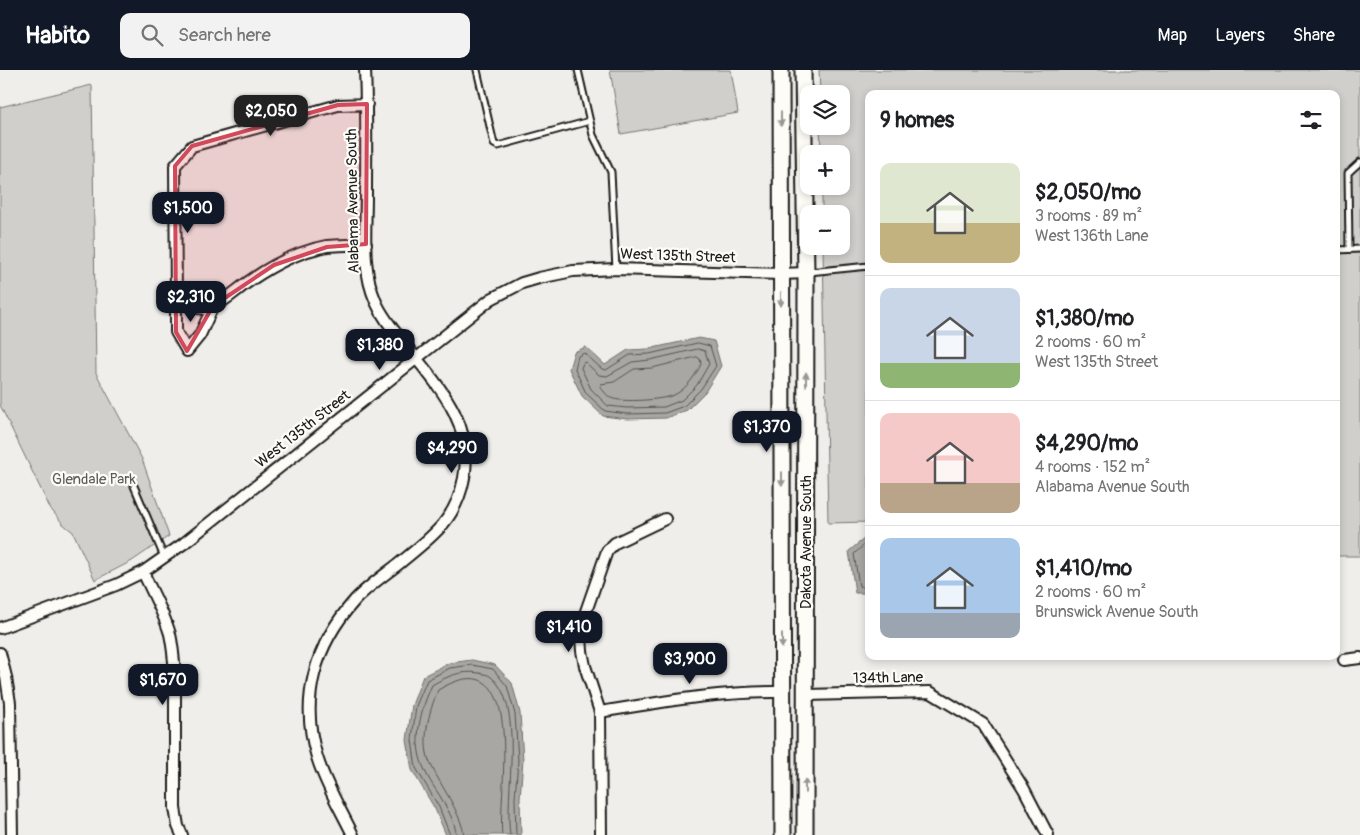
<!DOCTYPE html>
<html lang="en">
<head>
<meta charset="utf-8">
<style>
	:root { --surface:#fff; --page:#f2f2f2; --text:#202124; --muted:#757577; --line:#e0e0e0; --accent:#111827 }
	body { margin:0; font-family:Pangolin,sans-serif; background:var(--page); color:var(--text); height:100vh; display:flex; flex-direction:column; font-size:19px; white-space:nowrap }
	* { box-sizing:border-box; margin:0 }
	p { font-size:16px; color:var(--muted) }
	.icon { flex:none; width:28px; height:28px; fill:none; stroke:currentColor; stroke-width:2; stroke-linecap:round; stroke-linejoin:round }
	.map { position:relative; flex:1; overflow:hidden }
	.drawer { position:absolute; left:865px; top:20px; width:475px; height:570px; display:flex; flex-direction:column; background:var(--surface); border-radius:10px; box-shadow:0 2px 8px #0003 }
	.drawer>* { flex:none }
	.buttons { position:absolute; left:800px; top:15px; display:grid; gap:10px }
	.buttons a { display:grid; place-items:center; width:50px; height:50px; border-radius:10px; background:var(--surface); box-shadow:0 2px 8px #0003; font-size:25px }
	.price { position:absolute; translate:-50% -42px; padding:0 11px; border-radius:10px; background:var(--accent); color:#fff; font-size:16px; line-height:32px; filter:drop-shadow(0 1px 2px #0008) }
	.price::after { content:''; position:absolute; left:50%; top:30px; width:15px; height:11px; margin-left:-8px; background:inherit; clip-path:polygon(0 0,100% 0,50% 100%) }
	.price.on { background:#222; color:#fff }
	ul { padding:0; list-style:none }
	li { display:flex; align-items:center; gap:15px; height:125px; padding:0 15px }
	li+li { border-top:1px solid var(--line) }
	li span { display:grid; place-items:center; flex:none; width:140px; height:100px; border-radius:10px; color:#555 }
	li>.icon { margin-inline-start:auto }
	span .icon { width:60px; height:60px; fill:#fffc; stroke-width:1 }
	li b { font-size:21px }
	h2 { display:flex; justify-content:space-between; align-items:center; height:60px; padding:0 15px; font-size:21px }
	header { display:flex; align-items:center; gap:30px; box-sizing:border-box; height:70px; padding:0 25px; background:var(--accent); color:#fff }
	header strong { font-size:24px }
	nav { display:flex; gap:28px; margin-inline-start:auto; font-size:18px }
	.search { width:350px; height:45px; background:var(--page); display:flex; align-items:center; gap:12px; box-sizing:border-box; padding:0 18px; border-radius:10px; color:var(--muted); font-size:19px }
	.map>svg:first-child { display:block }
</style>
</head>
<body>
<header>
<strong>Habito</strong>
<div class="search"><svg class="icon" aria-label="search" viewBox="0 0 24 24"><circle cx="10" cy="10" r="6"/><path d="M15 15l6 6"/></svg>Search here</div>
<nav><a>Map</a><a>Layers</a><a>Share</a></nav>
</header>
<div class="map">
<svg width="1360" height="765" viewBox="0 0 1360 765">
	<rect width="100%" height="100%" fill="#f0eeea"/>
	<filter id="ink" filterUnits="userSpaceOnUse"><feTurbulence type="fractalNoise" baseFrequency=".02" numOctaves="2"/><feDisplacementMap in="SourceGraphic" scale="10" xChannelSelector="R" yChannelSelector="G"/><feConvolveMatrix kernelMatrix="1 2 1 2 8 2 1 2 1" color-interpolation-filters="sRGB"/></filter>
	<g filter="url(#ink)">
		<path fill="#d0cfcc" stroke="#767674" d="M610,0H731L738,43L621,64Z
			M819,0H1360V486H1336V24H869V452L828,453L823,176H841V144H822V116H841V84H821L820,56H841V24H820Z
			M92,15L96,303L142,389L169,466L132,491L95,510L73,462L63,454L50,438L0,335V37Z"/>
		<path fill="#a8a7a3" stroke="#706f6d" d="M699,268L714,271L721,296L705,322L687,340L666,348L627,349L603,346L582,326L569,299L574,282L586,277L605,295L628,280L648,279Z
			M865,468L869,469V523H855L849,481Z
			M472,590L495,595L512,613L520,643L523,690L520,728L521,765H446L435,739L412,700L407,670L412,635L423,606L449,593Z"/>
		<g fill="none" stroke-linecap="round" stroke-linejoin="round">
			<path stroke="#545452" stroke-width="1" d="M698,273L710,276L716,296L701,319L684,336L665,343L627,344L605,341L586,323L575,299L578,286L584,283L602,299L606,300L630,285L649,284Z
				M698,279L705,281L709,294L697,315L682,330L664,337L627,338L608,336L591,319L581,298L583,293L585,292L599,305L607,306L632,292L650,290Z
				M697,287L700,289L701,294C696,305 687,318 676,324C667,330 621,333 611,328C607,326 603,320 600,317L601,314L614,312L634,299L652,298Z
				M869,474H865L854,484L859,516L869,519
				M450,765L439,737L416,698L412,670L416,636L427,610L450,598L472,595L493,599L507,616L515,644L518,690L515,728L516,765
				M456,765C456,752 446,737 440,726C434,717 427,707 423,696C412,670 421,639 432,615C447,606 462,600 479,603C483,604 487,604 490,606C526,632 504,726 510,765
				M464,765C463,756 459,748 455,739C448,724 438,710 431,695C420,674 429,641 438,620C530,565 497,724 502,765"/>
			<g stroke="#1c1c1c" stroke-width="9">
				<path id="lane" d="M477,0L494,74L498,76L590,51
					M578,0L593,65L611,102L616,199
					M1349,179L1348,103L1360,92
					M1336,180L1360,179
					M809,202L869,196
					M134,416L164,487"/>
			</g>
			<g stroke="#1c1c1c" stroke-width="14">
				<path id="street" d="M366,174C353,175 340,175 327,176C300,181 274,194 251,210C239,218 227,230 214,236C200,242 185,236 176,226L175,96L192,76L338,35L367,34
					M176,226V262L187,281L200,265L213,236
					M143,502C152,522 164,543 170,564C173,577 174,591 175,604V738L178,756L182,765
					M0,558L116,515L143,502L183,474L476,241L491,229L522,213L539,208L573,201L616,199L781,204L806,203
					M0,583L6,607L10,633L12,765
					M1344,590L1360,588
					M806,625L930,622L983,654L1024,719L1048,765
					M600,642C661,632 721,621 782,622
					M353,765C341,740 325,714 317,687C299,629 315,575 355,530C368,516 386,504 401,492C433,466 456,450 464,408C475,349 433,311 400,268C391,257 382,246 376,232C361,199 366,161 366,125C366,84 367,42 365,0
					M601,765L600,642L585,596L582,581L581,566L584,547L607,481L615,473L665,449"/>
			</g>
			<g stroke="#1c1c1c" stroke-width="19">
				<path id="secondary" d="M781,0L783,765
					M803,0L806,203L805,765"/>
			</g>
			<use href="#lane" stroke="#fdfcf7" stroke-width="5"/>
			<use href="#street" stroke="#fdfcf7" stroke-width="10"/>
			<use href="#secondary" stroke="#fdfcf7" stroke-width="15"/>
		</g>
		<defs><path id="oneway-solid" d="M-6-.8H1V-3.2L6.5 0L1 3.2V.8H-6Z" transform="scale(1.25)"/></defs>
		<g fill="#989794">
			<use href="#oneway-solid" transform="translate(781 49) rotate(90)"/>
			<use href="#oneway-solid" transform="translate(781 229) rotate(90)"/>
			<use href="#oneway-solid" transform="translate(806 309) rotate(-90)"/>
			<use href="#oneway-solid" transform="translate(782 409) rotate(90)"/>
			<use href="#oneway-solid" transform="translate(782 571) rotate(90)"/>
			<use href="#oneway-solid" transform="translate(805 716) rotate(-90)"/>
		</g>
	</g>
	<path fill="#d1495b" fill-opacity="0.2" stroke="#d1495b" stroke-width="4" stroke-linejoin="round" d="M367,34L366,174L327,177L274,195L213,236L187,281L176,262L175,96L192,76L338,35Z"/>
	<g text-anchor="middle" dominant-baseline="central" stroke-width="4.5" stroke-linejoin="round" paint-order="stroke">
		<g font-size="15" fill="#1c1c1c" stroke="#fdfcf7">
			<text transform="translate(353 131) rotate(-91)">Alabama Avenue South</text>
			<text transform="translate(678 186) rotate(2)">West 135th Street</text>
			<text transform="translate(303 359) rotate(-38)">West 135th Street</text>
			<text transform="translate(806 472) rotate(-90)">Dakota Avenue South</text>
			<text transform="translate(888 608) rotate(-1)">134th Lane</text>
		</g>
		<g font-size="15" fill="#5b5b5a" stroke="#fdfcf7">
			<text x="94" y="409">Glendale Park</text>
		</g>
	</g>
</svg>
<div class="buttons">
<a><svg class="icon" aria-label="layers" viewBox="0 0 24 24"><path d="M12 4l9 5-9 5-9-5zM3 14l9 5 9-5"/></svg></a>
<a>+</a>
<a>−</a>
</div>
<b class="price on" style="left:271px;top:67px">$2,050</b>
<b class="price" style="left:188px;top:164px">$1,500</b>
<b class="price" style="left:191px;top:253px">$2,310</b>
<b class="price" style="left:380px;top:301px">$1,380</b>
<b class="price" style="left:767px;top:383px">$1,370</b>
<b class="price" style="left:452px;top:404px">$4,290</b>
<b class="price" style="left:569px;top:583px">$1,410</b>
<b class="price" style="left:690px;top:615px">$3,900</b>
<b class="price" style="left:163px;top:636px">$1,670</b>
<section class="drawer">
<h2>9 homes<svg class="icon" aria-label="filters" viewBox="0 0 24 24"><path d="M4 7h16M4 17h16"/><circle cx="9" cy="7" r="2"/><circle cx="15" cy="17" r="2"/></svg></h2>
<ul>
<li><span style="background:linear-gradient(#dfe7d0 60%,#c2b280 0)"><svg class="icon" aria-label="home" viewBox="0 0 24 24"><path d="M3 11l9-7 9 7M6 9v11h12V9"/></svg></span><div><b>$2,050/mo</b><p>3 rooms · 89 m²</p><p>West 136th Lane</p></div></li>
<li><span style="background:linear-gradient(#c9d6e8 75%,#8fb573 0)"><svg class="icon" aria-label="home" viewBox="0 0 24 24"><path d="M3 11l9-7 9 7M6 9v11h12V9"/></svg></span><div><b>$1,380/mo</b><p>2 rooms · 60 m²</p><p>West 135th Street</p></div></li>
<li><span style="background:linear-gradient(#f6c9c9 70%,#b9a48a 0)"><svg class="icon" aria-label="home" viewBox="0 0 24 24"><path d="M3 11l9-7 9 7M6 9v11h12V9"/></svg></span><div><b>$4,290/mo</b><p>4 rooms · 152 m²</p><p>Alabama Avenue South</p></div></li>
<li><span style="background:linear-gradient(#a9c7e8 75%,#9aa5b1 0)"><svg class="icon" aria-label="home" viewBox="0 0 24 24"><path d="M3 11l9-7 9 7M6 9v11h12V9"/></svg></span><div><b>$1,410/mo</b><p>2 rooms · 60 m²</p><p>Brunswick Avenue South</p></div></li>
</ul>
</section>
</div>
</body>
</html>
